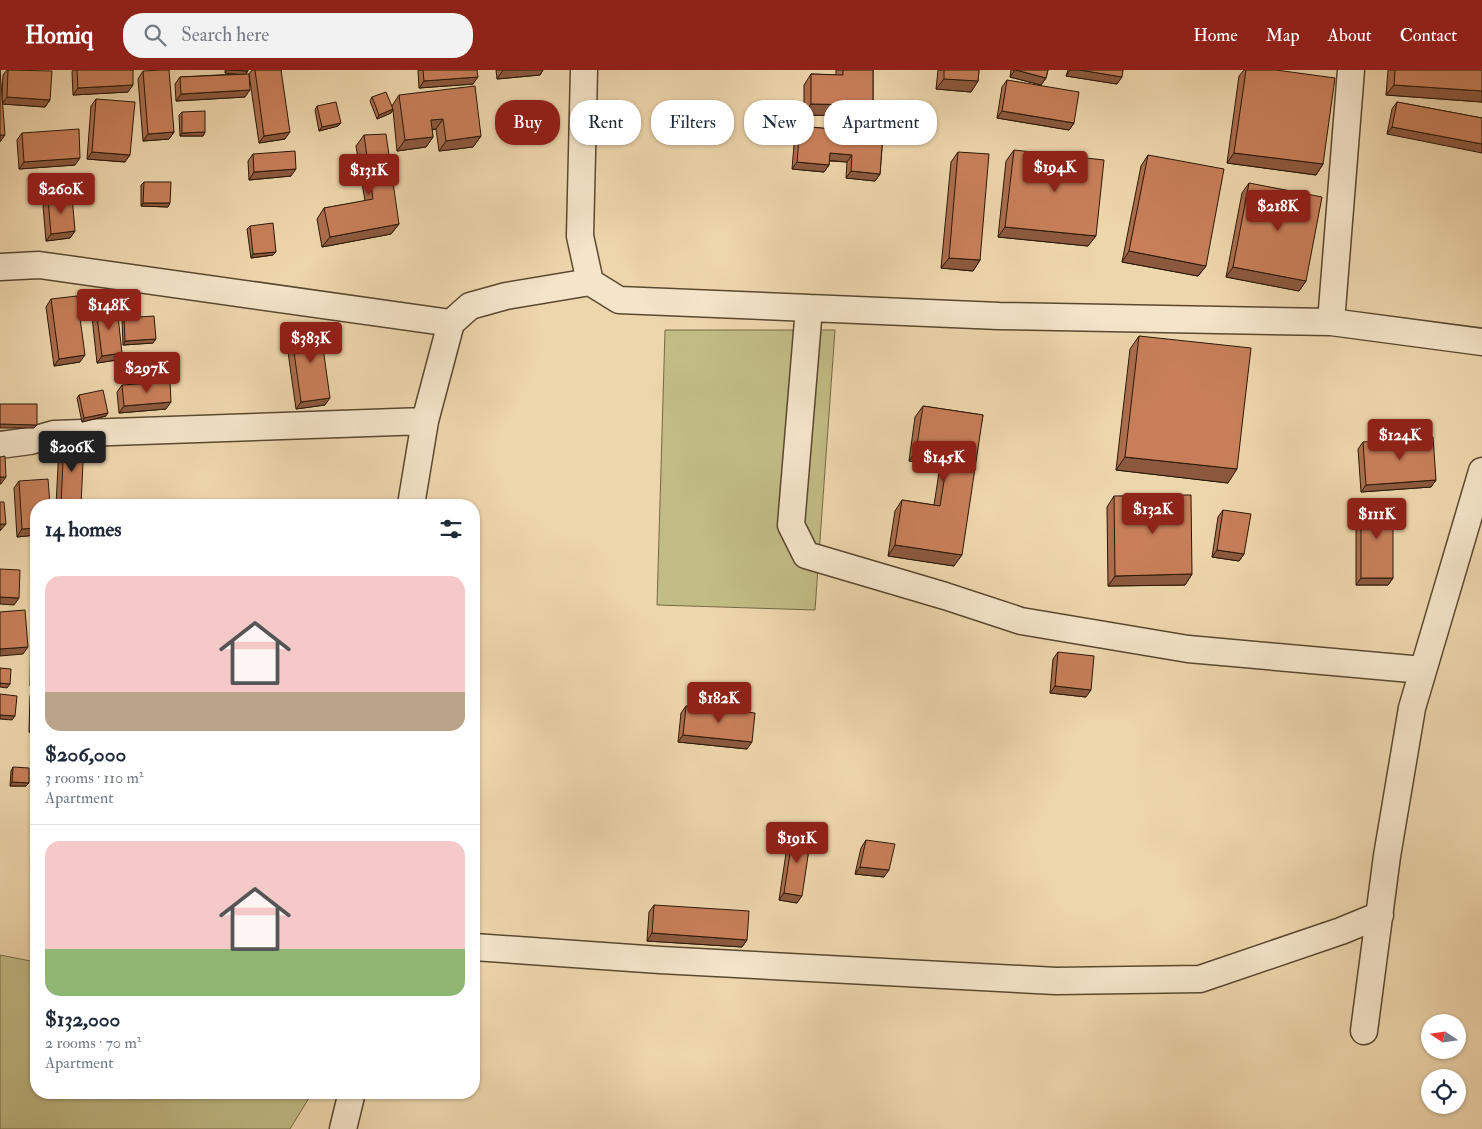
<!DOCTYPE html>
<html lang="en">
<head>
<meta charset="utf-8">
<style>
	:root { --surface:#fff; --page:#f2f2f3; --text:#1f2937; --muted:#747a83; --line:#e0e1e3; --accent:#8f2418 }
	body { margin:0; font-family:"IM FELL Double Pica",serif; background:var(--page); color:var(--text); height:100vh; display:flex; flex-direction:column; font-size:19px; white-space:nowrap }
	* { box-sizing:border-box; margin:0 }
	p { font-size:16px; color:var(--muted) }
	.icon { flex:none; width:28px; height:28px; fill:none; stroke:currentColor; stroke-width:2; stroke-linecap:round; stroke-linejoin:round }
	.map { position:relative; flex:1; overflow:hidden }
	.details { position:absolute; left:30px; top:429px; width:450px; height:600px; display:flex; flex-direction:column; background:var(--surface); border-radius:20px; box-shadow:0 1px 4px #0004 }
	.details>* { flex:none }
	.hud { position:absolute; left:495px; top:30px; width:475px; height:45px; display:flex; gap:10px }
	.needle { width:32px; rotate:283deg }
	.buttons { position:absolute; left:1421px; top:944px; display:grid; gap:10px }
	.buttons a { display:grid; place-items:center; width:45px; height:45px; border-radius:50%; background:var(--surface); box-shadow:0 1px 4px #0004; font-size:25px }
	.price { position:absolute; translate:-50% -42px; padding:0 11px; border-radius:5px; background:var(--accent); color:#fff; font-size:16px; line-height:32px; filter:drop-shadow(0 1px 2px #0008) }
	.price::after { content:''; position:absolute; left:50%; top:30px; width:15px; height:11px; margin-left:-8px; background:inherit; clip-path:polygon(0 0,100% 0,50% 100%) }
	.price.on { background:#222; color:#fff }
	ul { padding:0; list-style:none }
	li { display:grid; align-content:center; gap:10px; height:265px; padding:0 15px }
	li+li { border-top:1px solid var(--line) }
	li span { display:grid; place-items:center; height:155px; border-radius:15px; color:#555 }
	li>.icon { margin-inline-start:auto }
	span .icon { width:90px; height:90px; fill:#fffc; stroke-width:1 }
	li b { font-size:21px }
	h2 { display:flex; justify-content:space-between; align-items:center; height:60px; padding:0 15px; font-size:21px }
	.pill { padding:0 18px; border-radius:20px; background:var(--surface); box-shadow:0 1px 4px #0004; font-size:18px; line-height:45px }
	.pill.on { background:var(--accent); color:#fff }
	header { display:flex; align-items:center; gap:30px; box-sizing:border-box; height:70px; padding:0 25px; background:var(--accent); color:#fff }
	header strong { font-size:24px }
	nav { display:flex; gap:28px; margin-inline-start:auto; font-size:18px }
	.search { width:350px; height:45px; background:var(--page); display:flex; align-items:center; gap:12px; box-sizing:border-box; padding:0 18px; border-radius:20px; color:var(--muted); font-size:19px }
	.map>svg:first-child { display:block }
</style>
</head>
<body>
<header>
<strong>Homiq</strong>
<div class="search"><svg class="icon" aria-label="search" viewBox="0 0 24 24"><circle cx="10" cy="10" r="6"/><path d="M15 15l6 6"/></svg>Search here</div>
<nav><a>Home</a><a>Map</a><a>About</a><a>Contact</a></nav>
</header>
<div class="map">
<svg width="1482" height="1059" viewBox="0 0 1482 1059">
	<rect width="100%" height="100%" fill="#eed6ac"/>
	<filter id="stains"><feTurbulence type="fractalNoise" baseFrequency=".004" numOctaves="4"/><feColorMatrix values="0 0 0 0 .2 0 0 0 0 .09 0 0 0 0 .02 0 0 0 .5 -.17"/></filter>
	<radialGradient id="worn" r=".72"><stop offset=".6" stop-color="#630" stop-opacity="0"/><stop offset="1" stop-color="#630" stop-opacity=".3"/></radialGradient>
	<path fill="#c1bb84" stroke="#756a46" d="M665,260H835L815,540L657,535Z
		M0,885L36,892V1022L312,1023L290,1059H0Z"/>
	<g fill="none" stroke-linecap="round" stroke-linejoin="round">
		<g stroke="#5a4830" stroke-width="29">
			<path id="minor" d="M584,0L580,166L590,212L619,230L999,246L1331,252L1482,272
				M0,197L39,195L451,253
				M809,238L791,455L806,485L945,526L1021,551L1188,579L1423,600
				M1331,252L1351,0
				M0,375L30,371L54,364L425,351
				M411,435L425,351L451,253L470,236L506,226L590,212
				M474,877L660,890L1056,911L1200,909L1341,861L1380,845
				M1364,961L1387,786L1412,638L1482,401
				M343,1059L352,1022"/>
		</g>
		<use href="#minor" stroke="#f4e4c9" stroke-width="26"/>
	</g>
	<path fill="#ac6d4d" stroke="#291807" d="M7,0H8L50,30L45,37L3,34L2,26L3,5Z
		M73,0H133L128,22L73,25L72,2Z
		M225,0H248L246,4L245,27L176,31L175,14L180,7L237,4L225,3Z
		M252,0H281L285,69L259,73L249,4Z
		M418,0H477L473,14L419,18Z
		M496,0H543L540,5L497,9Z
		M836,0H873V35L865,46L804,45V15L811,4L836,5Z
		M938,0H979L978,11L971,22L936,19Z
		M1011,0H1048L1046,8L1041,15L1010,7Z
		M1068,0H1123L1117,14L1066,6Z
		M1244,0H1276L1323,94L1316,105L1227,93L1239,6Z
		M1388,0H1482V32L1386,25Z
		M143,1L174,62L169,69L143,71L138,9Z
		M1007,10L1074,53L1069,60L997,48L1002,17Z
		M399,25L481,66L473,77L439,81L436,59L432,60L433,67L426,77L397,81L393,40L391,43L377,49L370,31L372,27L392,36Z
		M96,29L125,92L87,89L91,36Z
		M1397,32L1482,48L1387,64L1392,39Z
		M317,36L338,56L319,61L315,40Z
		M182,42L205,62L203,66H180L179,45Z
		M800,56L883,64L880,104L875,111L846,108L847,92L829,91V95L824,102L792,99L795,63Z
		M22,63L75,95L19,99L17,70Z
		M364,65L399,154L391,164L322,177L317,149L324,138L365,131L356,76Z
		M1014,80L1088,176L998,167L1006,91Z
		M958,82L980,190L973,201L941,198L951,92Z
		M253,84L291,106L249,110L248,91Z
		M1148,85L1206,196L1198,206L1122,192L1141,96Z
		M144,112L168,137L141,136V115Z
		M1249,113L1306,211L1299,221L1226,207L1242,123Z
		M48,129L75,161L70,168L46,171L43,136Z
		M250,156L273,185L251,188L247,159Z
		M51,229L80,292L54,296L46,237Z
		M96,239L122,283L117,290L97,293L92,247Z
		M124,248L153,273L123,275L122,251Z
		M291,261L325,335L296,339L286,268Z
		M1139,266L1228,413L1116,400L1130,279Z
		M122,315L166,339L119,343L117,322Z
		M79,325L106,346L82,352L77,328Z
		M923,336L983,345L954,496L888,486L895,441L902,430L934,435L940,396L909,391L915,347Z
		M64,370L81,435H56L59,377Z
		M1363,372L1436,410L1431,417L1361,422L1358,379Z
		M19,411L36,465L17,467L14,418Z
		M1114,426L1192,504L1185,515L1108,516L1107,437Z
		M1361,433L1393,508L1388,515H1356V440Z
		M1223,440L1244,484L1239,491L1212,487L1218,447Z
		M36,531V616H30L31,539Z
		M1058,582L1086,627L1050,623L1053,589Z
		M35,618L36,662H29L30,626Z
		M686,636L747,679L678,672L681,643Z
		M13,697L26,716H10L11,701Z
		M793,763L797,833L779,830L788,770Z
		M866,770L884,807L855,804L861,778Z
		M654,835L747,870L742,877L647,871L649,842Z"/>
	<path fill="#8c593e" stroke="#291807" d="M227,0L248,1L245,5L225,3Z
		M503,0H543L540,5L497,9Z
		M1015,0H1016L1046,8L1041,15L1010,7Z
		M1070,0H1080L1122,7L1117,14L1066,6Z
		M478,7L473,14L419,18L424,11Z
		M944,9L978,11L971,22L936,19Z
		M133,15L128,22L73,25L78,18Z
		M1394,15L1482,21V32L1386,25Z
		M250,20L245,27L176,31L181,24Z
		M7,27L50,30L45,37L2,34Z
		M811,34L873,35L865,46L804,45Z
		M393,39L391,43L377,49L379,45Z
		M1002,41L1074,53L1069,60L997,48Z
		M443,49L436,59L424,60L431,50Z
		M341,53L338,56L319,61L322,57Z
		M1392,57L1482,74V83L1387,64Z
		M174,62L169,69L143,71L148,64Z
		M205,62L203,66H180L182,63Z
		M290,62L285,69L259,73L264,66Z
		M0,65H5L0,72Z
		M481,66L473,77L439,81L446,71Z
		M433,67L426,77L397,81L405,70Z
		M92,82L130,85L125,92L87,89Z
		M830,83L852,85L847,92L825,90Z
		M1234,83L1323,94L1316,105L1227,93Z
		M80,88L75,95L19,99L24,92Z
		M797,92L829,95L824,102L792,99Z
		M296,99L291,106L249,110L254,102Z
		M851,101L880,104L875,111L846,108Z
		M143,133H170L168,137L141,136Z
		M399,154L391,164L322,177L330,167Z
		M1005,157L1096,166L1088,176L998,167Z
		M75,161L70,168L46,171L51,164Z
		M1129,181L1206,196L1198,206L1122,192Z
		M276,182L273,185L251,188L253,184Z
		M949,188L980,190L973,201L941,198Z
		M1233,197L1306,211L1299,221L1226,207Z
		M156,269L153,273L123,275L125,271Z
		M122,283L117,290L97,293L102,286Z
		M85,285L80,292L54,296L59,289Z
		M330,328L325,335L296,339L301,332Z
		M171,332L166,339L119,343L124,336Z
		M108,343L106,346L82,352L84,348Z
		M0,354L37,355L34,358H0Z
		M916,381L948,386L940,396L909,391Z
		M1125,387L1237,399L1228,413L1116,400Z
		M0,407H6L1,414H0Z
		M1436,410L1431,417L1361,422L1366,415Z
		M0,454H6L0,461Z
		M36,458V465L17,467L22,459Z
		M895,475L962,485L954,496L888,486Z
		M1217,480L1244,484L1239,491L1212,487Z
		M1192,504L1185,515L1108,516L1115,506Z
		M1361,508H1393L1388,515H1356Z
		M0,527L19,528L14,535L0,534Z
		M28,577L23,584L0,586V579Z
		M36,607V616H30Z
		M0,613L10,614L7,618L0,617Z
		M1055,616L1091,620L1086,627L1050,623Z
		M0,645L15,646L12,650L0,649Z
		M34,655H36V662H29Z
		M683,665L752,672L747,679L678,672Z
		M12,712L29,713L26,716H10Z
		M860,797L889,800L884,807L855,804Z
		M784,823L802,826L797,833L779,830Z
		M652,863L747,870L742,877L647,871Z"/>
	<path fill="#c87f59" stroke="#291807" d="M0,0L5,65H0Z
		M8,0L52,1L50,30L7,27Z
		M77,0H133V15L78,18Z
		M161,0H169L174,62L148,64L143,1Z
		M231,0H248V1Z
		M255,0H281L290,62L264,66Z
		M423,0H477L478,7L424,11Z
		M843,0H873V35L811,34V4L843,5Z
		M944,0H979L978,11L944,9Z
		M1016,0H1048L1046,8Z
		M1080,0H1123L1122,7Z
		M1246,0H1276L1335,8L1323,94L1234,83Z
		M1395,0H1482V21L1394,15Z
		M249,4L250,20L181,24L180,7Z
		M1007,10L1079,22L1074,53L1002,41Z
		M475,16L481,66L446,71L443,49L431,50L433,67L405,70L399,25Z
		M386,22L393,39L379,45L372,27Z
		M96,29L135,32L130,85L92,82Z
		M336,32L341,53L322,57L317,36Z
		M1397,32L1482,48V74L1392,57Z
		M205,41V62L182,63V42Z
		M800,56L883,64L880,104L851,101L852,85L830,83L829,95L797,92Z
		M79,59L80,88L24,92L22,63Z
		M386,64L399,154L330,167L324,138L373,129L364,65Z
		M1014,80L1104,90L1096,166L1005,157Z
		M295,81L296,99L254,102L253,84Z
		M958,82L989,84L980,190L949,188Z
		M1148,85L1224,99L1206,196L1129,181Z
		M144,112H171L170,133H143Z
		M1249,113L1322,127L1306,211L1233,197Z
		M72,126L75,161L51,164L48,129Z
		M273,153L276,182L253,184L250,156Z
		M77,226L85,285L59,289L51,229Z
		M117,237L122,283L102,286L96,239Z
		M154,246L156,269L125,271L124,248Z
		M320,256L330,328L301,332L291,261Z
		M1139,266L1251,278L1237,399L1125,387Z
		M170,312L171,332L124,336L122,315Z
		M103,320L108,343L84,348L79,325Z
		M0,334H37V355L0,354Z
		M923,336L983,345L962,485L895,475L902,430L940,436L948,386L916,381Z
		M1433,367L1436,410L1366,415L1363,372Z
		M64,370L84,371L81,435H61Z
		M5,386L6,407H0V387Z
		M48,409L50,435H36V458L22,459L19,411Z
		M1191,425L1192,504L1115,506L1114,426Z
		M0,432H4L6,454H0Z
		M1361,433H1393V508H1361Z
		M1223,440L1251,444L1244,484L1217,480Z
		M0,499L20,500L19,528L0,527Z
		M25,540L28,577L0,579V542Z
		M1058,582L1094,586L1091,620L1055,616Z
		M0,598L11,599L10,614L0,613Z
		M35,618H36V655H34Z
		M0,624L17,626L15,646L0,645Z
		M686,636L755,643L752,672L683,665Z
		M13,697L29,698V713L12,712Z
		M793,763L811,766L802,826L784,823Z
		M866,770L895,774L889,800L860,797Z
		M654,835L749,841L747,870L652,863Z"/>
	<rect width="100%" height="100%" filter="url(#stains)"/>
	<rect width="100%" height="100%" fill="url(#worn)"/>
</svg>
<div class="buttons">
<a><svg class="needle" viewBox="-14 -14 28 28"><path d="M0-13l5 13h-10z" fill="#e53935"/><path d="M0 13l5-13h-10z" fill="#747a83"/></svg></a>
<a><svg class="icon" aria-label="locate" viewBox="0 0 24 24"><circle cx="12" cy="12" r="6"/><path d="M12 2v4M12 18v4M2 12h4M18 12h4"/></svg></a>
</div>
<b class="price" style="left:1055px;top:123px">$194K</b>
<b class="price" style="left:369px;top:126px">$131K</b>
<b class="price" style="left:61px;top:145px">$260K</b>
<b class="price" style="left:1278px;top:162px">$218K</b>
<b class="price" style="left:109px;top:261px">$148K</b>
<b class="price" style="left:311px;top:294px">$383K</b>
<b class="price" style="left:147px;top:324px">$297K</b>
<b class="price" style="left:1400px;top:391px">$124K</b>
<b class="price on" style="left:72px;top:403px">$206K</b>
<b class="price" style="left:944px;top:413px">$145K</b>
<b class="price" style="left:1153px;top:465px">$132K</b>
<b class="price" style="left:1377px;top:470px">$111K</b>
<b class="price" style="left:719px;top:654px">$182K</b>
<b class="price" style="left:797px;top:794px">$191K</b>
<div class="hud">
<a class="pill on">Buy</a>
<a class="pill">Rent</a>
<a class="pill">Filters</a>
<a class="pill">New</a>
<a class="pill">Apartment</a>
</div>
<section class="details">
<h2>14 homes<svg class="icon" aria-label="filters" viewBox="0 0 24 24"><path d="M4 7h16M4 17h16"/><circle cx="9" cy="7" r="2"/><circle cx="15" cy="17" r="2"/></svg></h2>
<ul>
<li><span style="background:linear-gradient(#f6c9c9 75%,#b9a48a 0)"><svg class="icon" aria-label="home" viewBox="0 0 24 24"><path d="M3 11l9-7 9 7M6 9v11h12V9"/></svg></span><div><b>$206,000</b><p>3 rooms · 110 m²</p><p>Apartment</p></div></li>
<li><span style="background:linear-gradient(#f6c9c9 70%,#8fb573 0)"><svg class="icon" aria-label="home" viewBox="0 0 24 24"><path d="M3 11l9-7 9 7M6 9v11h12V9"/></svg></span><div><b>$132,000</b><p>2 rooms · 70 m²</p><p>Apartment</p></div></li>
</ul>
</section>
</div>
</body>
</html>
